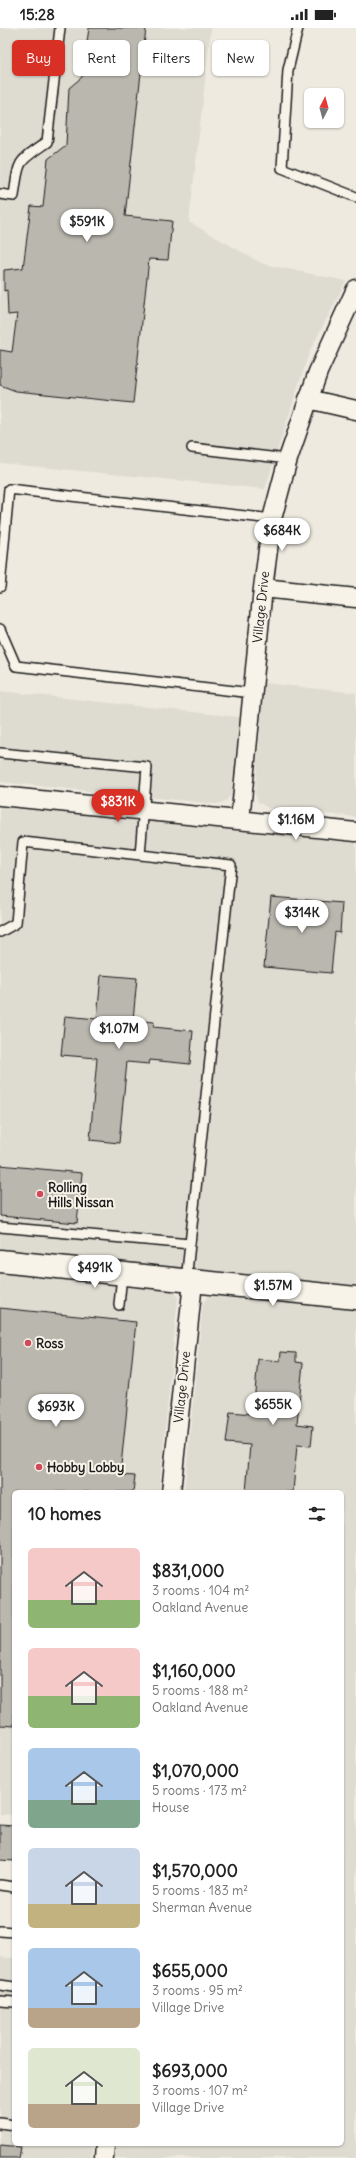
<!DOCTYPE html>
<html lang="en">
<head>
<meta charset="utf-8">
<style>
	:root { --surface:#fff; --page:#f2f2f2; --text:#222; --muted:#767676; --accent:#d93025 }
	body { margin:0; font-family:Delius,sans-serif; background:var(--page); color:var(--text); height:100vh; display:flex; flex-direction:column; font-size:15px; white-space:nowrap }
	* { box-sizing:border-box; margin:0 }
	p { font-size:13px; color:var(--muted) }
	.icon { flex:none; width:22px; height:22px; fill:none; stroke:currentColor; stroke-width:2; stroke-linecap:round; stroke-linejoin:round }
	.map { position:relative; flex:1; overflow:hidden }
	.drawer { position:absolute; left:12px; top:1462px; width:332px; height:656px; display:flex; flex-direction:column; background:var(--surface); border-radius:6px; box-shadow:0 1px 3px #0004 }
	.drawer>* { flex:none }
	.banner { position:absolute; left:12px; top:12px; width:332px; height:36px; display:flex; gap:8px }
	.needle { width:26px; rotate:6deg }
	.buttons { position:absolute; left:304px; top:60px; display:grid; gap:8px }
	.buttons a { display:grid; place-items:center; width:40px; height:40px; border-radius:6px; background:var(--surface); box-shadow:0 1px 3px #0004; font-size:20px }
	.price { position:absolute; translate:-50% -34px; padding:0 9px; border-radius:14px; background:#fff; color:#222; font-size:13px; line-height:26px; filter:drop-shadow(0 1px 2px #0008) }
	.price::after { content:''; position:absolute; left:50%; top:24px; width:12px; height:9px; margin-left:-6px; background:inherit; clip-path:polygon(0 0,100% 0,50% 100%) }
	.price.on { background:var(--accent); color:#fff }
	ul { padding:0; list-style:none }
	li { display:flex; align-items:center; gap:12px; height:100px; padding:0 16px }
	li span { display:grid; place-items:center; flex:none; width:112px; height:80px; border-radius:6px; color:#555 }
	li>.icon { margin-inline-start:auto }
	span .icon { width:48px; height:48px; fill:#fffc; stroke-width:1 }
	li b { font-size:17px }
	h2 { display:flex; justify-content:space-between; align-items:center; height:48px; padding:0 16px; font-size:17px }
	.tag { padding:0 14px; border-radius:6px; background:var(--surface); box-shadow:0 1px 3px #0004; font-size:14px; line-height:36px }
	.tag.on { background:var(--accent); color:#fff }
	.status { display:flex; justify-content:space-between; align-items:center; height:28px; padding:0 20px; background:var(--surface); direction:ltr }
	.status svg { height:11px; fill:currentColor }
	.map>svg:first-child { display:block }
</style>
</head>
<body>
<div class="status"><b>15:28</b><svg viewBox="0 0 49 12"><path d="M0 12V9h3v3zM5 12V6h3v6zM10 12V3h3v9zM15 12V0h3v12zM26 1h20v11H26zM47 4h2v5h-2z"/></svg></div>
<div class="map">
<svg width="356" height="2130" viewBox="0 0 356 2130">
	<rect width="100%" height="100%" fill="#eeeae0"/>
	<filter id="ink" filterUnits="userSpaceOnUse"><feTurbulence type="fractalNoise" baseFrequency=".025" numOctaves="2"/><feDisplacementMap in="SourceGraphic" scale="8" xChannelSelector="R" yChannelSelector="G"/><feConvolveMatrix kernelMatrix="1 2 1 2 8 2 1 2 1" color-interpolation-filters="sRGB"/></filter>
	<g filter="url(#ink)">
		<path fill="#dedbd1" d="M0,0H211L189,194L263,236L346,253L309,325L265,461L0,435Z
			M264,655L356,665V789L268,780L258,774L255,766Z
			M0,663L239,689L231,767L226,773L217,776L0,754Z
			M0,779L356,815V1257L0,1220Z
			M0,1245L164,1261L174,1263L178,1269L159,1464H14V1787L0,1786Z
			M209,1267H221L356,1280V2130H115L117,2116H342V1464H184L203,1275Z
			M0,1929L14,1930V2116H93L91,2130H0Z"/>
		<path fill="#bab7af" stroke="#1c1c1c" d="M89,0H146L125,188L172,193L168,232L149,231L133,375L16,363L0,357V322L12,324L17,286L8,287L7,262L4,263V242L23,240L31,178L43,179L48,131L66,117L69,60L82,49Z
			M271,869L342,875L340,905L335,904L331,945L264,939Z
			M101,947L137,950L133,992L154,994L153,999L193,1003L190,1036L150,1032L149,1036L127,1034L119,1115L90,1112L97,1030L61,1027L65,988L97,991Z
			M0,1137L82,1145L77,1195L0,1188Z
			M0,1280L136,1294L120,1447L135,1448L133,1464H14V1698L0,1697Z
			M281,1324L296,1325V1334L303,1335L297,1396L313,1398L311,1418L297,1417L293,1464H246L250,1417L226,1415L230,1384L253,1386L258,1331L280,1333Z
			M0,1797L14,1798V1833L0,1832Z
			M0,2117L21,2119L19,2130H0Z"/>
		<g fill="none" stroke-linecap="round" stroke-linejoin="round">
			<g stroke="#1c1c1c" stroke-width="12">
				<path id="lane" d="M298,0L288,42L282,140L356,169
					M0,166L14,168C19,131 17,135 47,114L60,0
					M192,420L288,431
					M0,559L9,461L272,491
					M0,601L16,638L252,665
					M0,725L147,739L140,827
					M0,904L16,895L23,814L231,837L186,1253
					M0,1199L190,1216
					M119,1277L122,1247
					M0,1857L14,1859
					M0,1903L14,1904
					M0,1957L14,1959
					M0,1973L14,1974
					M0,2095L14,2097"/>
			</g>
			<g stroke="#1c1c1c" stroke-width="21">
				<path id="street" d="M308,371L356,382
					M263,560L356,570
					M0,768L356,804
					M240,792L263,560L272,491L288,431L318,344L356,261
					M171,1464L193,1254
					M104,2130L105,2116"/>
			</g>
			<g stroke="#1c1c1c" stroke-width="25">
				<path id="secondary" d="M0,1233L356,1270"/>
			</g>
			<use href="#lane" stroke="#f7f3e8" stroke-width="9"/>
			<use href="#street" stroke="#f7f3e8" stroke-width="18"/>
			<use href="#secondary" stroke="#f7f3e8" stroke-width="22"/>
		</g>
	</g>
	<g fill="#d1495b" stroke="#f7f3e8" stroke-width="1.5">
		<circle cx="40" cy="1166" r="4"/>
		<circle cx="28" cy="1315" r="4"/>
		<circle cx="39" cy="1439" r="4"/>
	</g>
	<g text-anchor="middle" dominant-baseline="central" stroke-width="4" stroke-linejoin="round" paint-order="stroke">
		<g font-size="13" fill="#1c1c1c" stroke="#f7f3e8">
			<text transform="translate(261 579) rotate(-84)">Village Drive</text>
			<text transform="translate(182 1359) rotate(-84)">Village Drive</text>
		</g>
		<g font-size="13" font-weight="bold" fill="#1c1c1c" stroke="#f7f3e8" text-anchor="start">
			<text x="48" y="1159">Rolling<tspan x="48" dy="15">Hills Nissan</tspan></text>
			<text x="36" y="1315">Ross</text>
			<text x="47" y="1439">Hobby Lobby</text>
		</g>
	</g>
</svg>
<div class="buttons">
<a><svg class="needle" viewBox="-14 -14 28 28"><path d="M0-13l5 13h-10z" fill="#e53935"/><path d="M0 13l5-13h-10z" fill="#767676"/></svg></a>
</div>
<b class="price" style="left:87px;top:215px">$591K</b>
<b class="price" style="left:282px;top:524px">$684K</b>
<b class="price on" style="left:118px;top:795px">$831K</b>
<b class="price" style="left:296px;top:813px">$1.16M</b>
<b class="price" style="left:302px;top:906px">$314K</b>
<b class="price" style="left:119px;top:1022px">$1.07M</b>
<b class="price" style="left:95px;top:1261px">$491K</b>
<b class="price" style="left:273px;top:1279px">$1.57M</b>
<b class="price" style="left:273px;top:1398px">$655K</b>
<b class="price" style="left:56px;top:1400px">$693K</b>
<div class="banner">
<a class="tag on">Buy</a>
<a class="tag">Rent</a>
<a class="tag">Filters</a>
<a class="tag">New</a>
</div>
<section class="drawer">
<h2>10 homes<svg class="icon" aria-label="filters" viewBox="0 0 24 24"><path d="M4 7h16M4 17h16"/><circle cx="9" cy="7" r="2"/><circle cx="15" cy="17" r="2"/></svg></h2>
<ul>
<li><span style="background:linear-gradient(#f6c9c9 65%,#8fb573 0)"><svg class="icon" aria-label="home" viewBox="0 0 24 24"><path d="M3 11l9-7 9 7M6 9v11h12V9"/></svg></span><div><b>$831,000</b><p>3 rooms · 104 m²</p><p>Oakland Avenue</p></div></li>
<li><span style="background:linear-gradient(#f6c9c9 60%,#8fb573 0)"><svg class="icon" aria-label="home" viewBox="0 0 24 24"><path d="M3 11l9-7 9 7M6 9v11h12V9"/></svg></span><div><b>$1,160,000</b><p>5 rooms · 188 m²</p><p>Oakland Avenue</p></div></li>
<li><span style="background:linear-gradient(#a9c7e8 65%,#7fa58c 0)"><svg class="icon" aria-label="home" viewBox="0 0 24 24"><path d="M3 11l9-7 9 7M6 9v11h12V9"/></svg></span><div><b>$1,070,000</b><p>5 rooms · 173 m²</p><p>House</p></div></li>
<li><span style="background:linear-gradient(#c9d6e8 70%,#c2b280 0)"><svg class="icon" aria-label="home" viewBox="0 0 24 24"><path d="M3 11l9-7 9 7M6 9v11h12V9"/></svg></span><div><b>$1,570,000</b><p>5 rooms · 183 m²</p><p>Sherman Avenue</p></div></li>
<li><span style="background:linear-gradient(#a9c7e8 75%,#b9a48a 0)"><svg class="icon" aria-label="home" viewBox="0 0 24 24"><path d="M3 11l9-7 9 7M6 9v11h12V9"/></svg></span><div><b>$655,000</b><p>3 rooms · 95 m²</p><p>Village Drive</p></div></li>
<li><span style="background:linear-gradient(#dfe7d0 70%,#b9a48a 0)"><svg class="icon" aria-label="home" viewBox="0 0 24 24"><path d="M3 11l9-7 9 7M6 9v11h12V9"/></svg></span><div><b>$693,000</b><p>3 rooms · 107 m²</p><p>Village Drive</p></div></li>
</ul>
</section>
</div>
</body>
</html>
